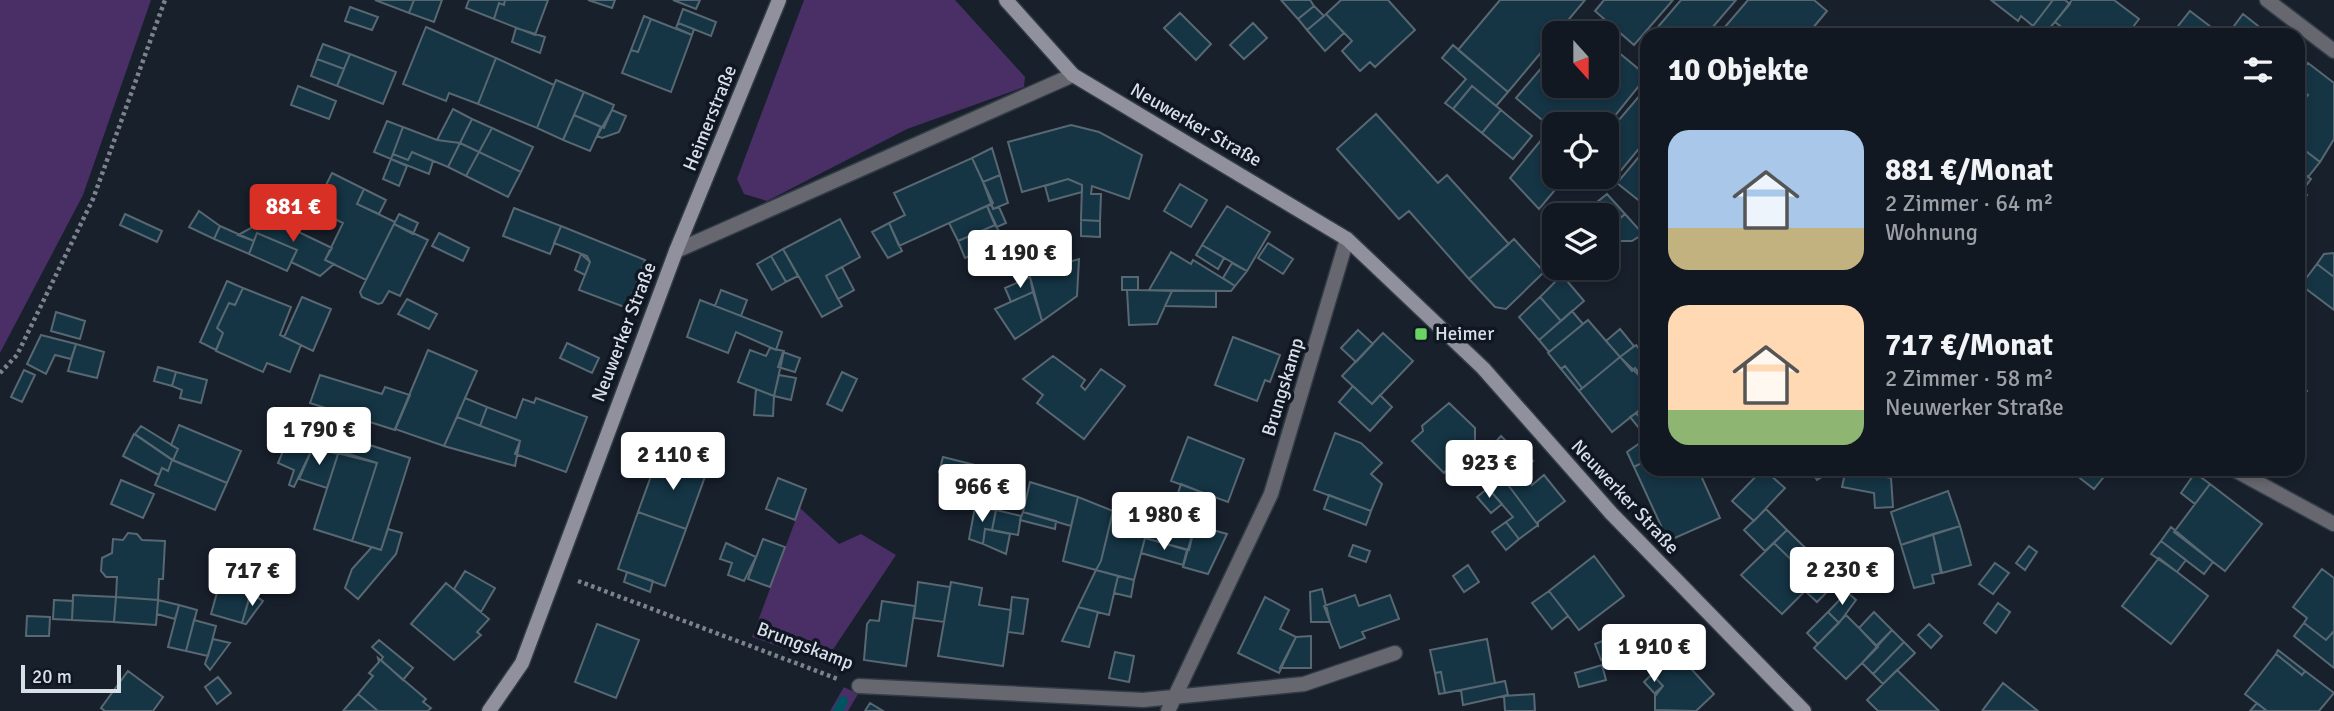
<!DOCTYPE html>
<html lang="de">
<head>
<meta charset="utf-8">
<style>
	:root { --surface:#121821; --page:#1b212a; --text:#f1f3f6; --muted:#9ca0a5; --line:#31373f; --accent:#d93025 }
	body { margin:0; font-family:Signika,sans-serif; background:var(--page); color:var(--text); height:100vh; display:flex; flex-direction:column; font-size:26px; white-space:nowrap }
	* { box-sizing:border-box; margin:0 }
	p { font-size:23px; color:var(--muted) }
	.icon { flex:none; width:38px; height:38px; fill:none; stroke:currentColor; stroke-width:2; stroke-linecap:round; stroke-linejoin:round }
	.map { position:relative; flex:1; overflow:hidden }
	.details { position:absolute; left:1640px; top:28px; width:665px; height:448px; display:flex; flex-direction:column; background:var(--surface); border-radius:21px; box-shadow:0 4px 10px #0003,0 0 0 2px var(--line) }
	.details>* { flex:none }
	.needle { width:46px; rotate:159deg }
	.fabs { position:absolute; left:1542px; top:21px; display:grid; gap:14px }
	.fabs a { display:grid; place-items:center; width:77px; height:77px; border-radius:14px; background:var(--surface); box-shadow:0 4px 10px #0003,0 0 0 2px var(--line); font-size:35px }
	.scale { position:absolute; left:21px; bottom:18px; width:100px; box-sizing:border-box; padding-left:7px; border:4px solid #d9dfe7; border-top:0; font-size:19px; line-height:24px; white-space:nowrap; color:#d9dfe7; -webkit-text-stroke:5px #0f1722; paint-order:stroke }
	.price { position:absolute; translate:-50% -60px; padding:0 16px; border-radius:7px; background:#fff; color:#222; font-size:23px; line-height:46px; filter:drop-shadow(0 2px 4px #0008) }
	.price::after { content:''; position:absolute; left:50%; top:42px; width:21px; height:16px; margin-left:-10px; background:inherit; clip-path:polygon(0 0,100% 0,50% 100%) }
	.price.current { background:var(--accent); color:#fff }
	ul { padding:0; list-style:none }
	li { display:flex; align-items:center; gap:21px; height:175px; padding:0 28px }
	li span { display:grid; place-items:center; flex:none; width:196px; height:140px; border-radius:21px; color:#555 }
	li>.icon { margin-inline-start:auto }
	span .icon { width:84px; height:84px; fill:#fffc; stroke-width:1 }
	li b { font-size:30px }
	h2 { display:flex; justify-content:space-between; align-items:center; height:84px; padding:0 28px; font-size:30px }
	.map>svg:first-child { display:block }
</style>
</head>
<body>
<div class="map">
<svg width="2334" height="711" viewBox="0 0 2334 711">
	<rect width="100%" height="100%" fill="#18202c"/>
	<path fill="#492f65" d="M0,0H151L83,195L0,353Z
		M804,0H955L1025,77L1024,87L907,129L767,201L744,194L737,179Z
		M800,508L839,544L861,534L896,555L824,663L752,637Z
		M844,687L858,694L848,711H830Z"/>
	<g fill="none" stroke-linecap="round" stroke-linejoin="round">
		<path stroke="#005460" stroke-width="10" d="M838,711L843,701"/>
	</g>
	<path fill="#153444" stroke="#586872" stroke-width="2" d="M375,0H414L409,13Z
		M414,0H442L434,22L409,13Z
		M469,0H505L504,5L499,3L494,19L466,8Z
		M505,0H548L535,35L494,19L499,3L504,5Z
		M588,0H615L612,8Z
		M673,0H700L696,9Z
		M1281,0H1310L1314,6L1298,19Z
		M1341,0H1388L1415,30L1375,67L1370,62L1360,71L1342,51L1352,41L1326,14Z
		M1500,0H1585L1508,92L1458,50Z
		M1604,0H1673L1634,45L1595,11Z
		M1681,0H1736L1706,35H1651Z
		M1748,0H1814L1827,11L1807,35H1718Z
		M1991,0H2053L2033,26L2021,16L2018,21Z
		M2053,0H2065L2070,4L2044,35L2033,26Z
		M2072,0H2114L2139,19L2127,35H2072L2055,22Z
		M1314,6L1324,16L1307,30L1298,19Z
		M350,7L378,17L372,30L345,21Z
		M683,9L716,22L711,36L678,23Z
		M2190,11L2211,27L2206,35H2171Z
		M1180,13L1211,44L1196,60L1164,28Z
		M1326,14L1344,33L1325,51L1307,30Z
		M2243,14L2267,33L2266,35H2224L2226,32L2228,34Z
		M644,16L651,19L638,52L631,50Z
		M651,19L692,35L671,92L622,73L631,50L638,52Z
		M1581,21L1596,33H1570Z
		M678,23L694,29L692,35L676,28Z
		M1253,23L1267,38L1244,59L1230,45Z
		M426,27L496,58L478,104L449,93L446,101L403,84Z
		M2211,27L2222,35H2206Z
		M516,28L545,37L540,53L512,42Z
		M1647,40V55L1639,49Z
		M1606,42L1647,76L1606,127V124H1554V130L1516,98L1554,53V86H1606Z
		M323,44L350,54L344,69L317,59Z
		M1453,45L1508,92L1496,106L1472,86L1453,109L1445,103L1466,79L1442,58Z
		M350,54L396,72L383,104L337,86Z
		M496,58L554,85L537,128L478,104Z
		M317,59L344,69L337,86L311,76Z
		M2308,63L2334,83V139L2320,162L2298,145V105L2308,95L2298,87V76Z
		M556,80L584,92L563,140L537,128Z
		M298,86L336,101L329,119L291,105Z
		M1472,86L1501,110L1482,133L1453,109Z
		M1647,87V139L1614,179L1606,173V135Z
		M584,92L614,105L604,128L574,115Z
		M453,109L472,119L460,143L437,140Z
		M612,110L626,116L619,132L602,138L597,136Z
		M1501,110L1532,136L1513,159L1482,133Z
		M1376,114L1438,183L1447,175L1509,244L1469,279L1409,211L1399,219L1337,149Z
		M574,115L601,127L590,151L563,140Z
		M472,119L492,128L479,152L460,143Z
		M387,121L403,127L391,159L374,152Z
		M1071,125L1099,132L1142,155L1129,199L1092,186L1091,194H1101L1100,221L1081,220L1082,185L1068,179L1022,192L1008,142Z
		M403,127L437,140L460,143L448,167L412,152L408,160L393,154Z
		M492,128L533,147L521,172L479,152Z
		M1551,128L1554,130V177H1566L1539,209L1510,178Z
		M460,143L479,152L466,176L448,167Z
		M2298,145L2320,162L2308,177L2298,169Z
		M1647,147V207L1617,183Z
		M992,148L1000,175L983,182L972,158Z
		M412,152L433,161L429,174L391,159L393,154L408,160Z
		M479,152L521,172L508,197L466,176Z
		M972,158L993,203L899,246L889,223L905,215L894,193Z
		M391,159L407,166L399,186L383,179Z
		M2298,169L2311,179L2302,191L2298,188Z
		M332,173L364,189L357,204L395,222L366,280L325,260L343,223L314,209Z
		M1000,175L1008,203L993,209L983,182Z
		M1068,179L1082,185V192L1049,201L1045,186Z
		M1180,184L1207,200L1191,227L1164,211Z
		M2298,188L2307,195L2298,208Z
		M364,189L386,200L379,214L357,204Z
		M1607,194L1625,214L1614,224L1596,203Z
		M992,205L993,209L999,207L1006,223L997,227L987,206Z
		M987,206L995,225L958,241L949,223Z
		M1227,206L1270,232L1247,271L1202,245Z
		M514,208L561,226L550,254L503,236Z
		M199,211L220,226L214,239L189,227Z
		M257,212L332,248L325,260L334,264L320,276L291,262L297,250L257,233L254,241L238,235L251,228Z
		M125,214L162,231L157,242L120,225Z
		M399,214L418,223L413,234L394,224Z
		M1625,214L1643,234L1632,241H1617L1606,231Z
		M840,219L860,257L826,276L842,306L822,317L783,249Z
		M1081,220L1100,221V237L1081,236Z
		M889,223L902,251L888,258L872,232Z
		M394,224L428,240L400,296L389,291L382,303L378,304L362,297L360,292Z
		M995,225L1005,240L965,258L958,241Z
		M220,226L254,241L249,254L214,239Z
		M561,226L645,260L627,308L579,290L590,262L587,256L554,243Z
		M257,233L297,250L287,271L249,254Z
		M439,233L469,248L463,261L432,246Z
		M1514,239L1544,272L1506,309L1495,307L1469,279Z
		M1268,243L1293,259L1283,274L1258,258Z
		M1202,245L1224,258L1218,269L1196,255Z
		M783,249L798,276L786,282L771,256Z
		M1171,252L1191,264L1193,260L1235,286L1231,291L1149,290Z
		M2334,253V277L2317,264L2324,254Z
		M581,254L590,262L585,275L575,270Z
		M771,256L786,282L772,290L757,264Z
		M1079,259L1077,296L1042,321L1029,273Z
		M1232,263L1247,271L1235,286L1223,278Z
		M2317,264L2334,277V310L2301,285Z
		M842,267L854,290L838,299L826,276Z
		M1562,275L1584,301L1561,321L1540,297Z
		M1030,277L1033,292L1011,302L1005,288Z
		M1122,277H1138V290H1122Z
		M227,281L243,288L235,305L229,303L217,328L223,333L216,350L200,342Z
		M243,288L291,307L280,335L301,345L290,372L267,363L263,372L216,351L223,333L217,328L229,303L235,305Z
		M721,290L747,300L741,316L715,306Z
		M1127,290H1138L1172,291L1157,324L1129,325Z
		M1172,291H1216V307L1165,306Z
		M1033,292L1042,321L1015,339L995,309Z
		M302,297L331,309L313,351L284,337Z
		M1540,297L1561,321L1539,340L1519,317Z
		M407,299L437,314L429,329L398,314Z
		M700,300L782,332L776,350L736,332L728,353L687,337Z
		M1572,311L1583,324L1549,352L1539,340Z
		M56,312L85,321L80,339L51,331Z
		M1588,320L1620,357L1579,391L1582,388L1565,366L1561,369L1548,353Z
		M1620,329L1634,346L1620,357L1606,341Z
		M1358,330L1373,344L1356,362L1341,348Z
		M1383,333L1413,361L1372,404L1342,376Z
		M41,335L76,344L71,359L55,355L46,374L27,364Z
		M1233,337L1280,355L1270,382L1265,380L1257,401L1215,385Z
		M567,343L599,358L592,373L560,358Z
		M76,344L104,352L97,378L68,371Z
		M1636,345L1647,358V372L1642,376L1635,368L1632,371L1620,357Z
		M770,348L784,351L774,396L738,382L750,350L766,356Z
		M428,350L477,371L444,446L395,429Z
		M783,352L800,358L795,372L778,367Z
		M1053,356L1085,380L1081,386L1085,390L1101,369L1125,386L1084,439L1037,403L1043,395L1023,379Z
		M1620,357L1647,383V404L1612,432L1579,391Z
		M1565,366L1582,388L1579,391L1561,369Z
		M158,367L176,372L172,386L154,381Z
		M24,370L35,375L22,402L11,397Z
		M176,372L207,380L201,403L180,398L182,390L172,386Z
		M842,372L857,379L842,411L827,404Z
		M320,375L382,394L385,387L410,395L395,430L310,403Z
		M779,375L796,378L791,400L774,396Z
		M2298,384L2307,391L2298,403Z
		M1353,386L1372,404L1380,395L1392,407L1370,431L1339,402Z
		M756,389L774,396L773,416L754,415Z
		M465,398L487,407L480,426L457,417Z
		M536,398L587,417L566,472L515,454L520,441L480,426L487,407L516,418L523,399L534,403Z
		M1449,403L1475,428V441L1444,473L1412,441L1423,431L1422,426Z
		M1647,404V426L1636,413Z
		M1636,413L1647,426V438L1630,417Z
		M457,417L520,441L515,466L444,446Z
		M179,425L241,451L227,483L173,460L178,449L171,445Z
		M141,426L178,449L173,460L135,434Z
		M320,429L410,458L381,550L352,541L377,463L313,447Z
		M1335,433L1361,443L1382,463L1371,474L1382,484L1371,511L1314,490Z
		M134,434L172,460L168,471L162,468L159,475L123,456Z
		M1501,436L1513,448L1497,465L1485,454Z
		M289,437L313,447L294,487L289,485L294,470L278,463Z
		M1188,437L1244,459L1228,502L1171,481Z
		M1647,438V460L1634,467L1627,452Z
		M313,447L338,454L327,488L299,479Z
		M1513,448L1521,455L1504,471L1497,465Z
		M339,451L377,463L352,541L314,529Z
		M1525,452L1533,461L1521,471L1513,462Z
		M659,454L707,471L686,529L638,512Z
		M943,457L979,466L975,482L939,472Z
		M172,460L227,483L215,510L155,485L162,468L168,471Z
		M1647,460V469H1698L1720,518L1668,541L1634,467Z
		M1513,462L1532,485L1544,475L1565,501L1538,522V525L1500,474Z
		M1763,469L1785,488L1754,521L1732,501Z
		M1810,469H1835L1817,480Z
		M1846,469L1891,478L1893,507L1875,508L1874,493L1842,487Z
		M2075,469H2110L2094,489L2072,472Z
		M2195,473L2210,484L2195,504L2181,493Z
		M1500,474L1538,525L1519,539L1506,522L1513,517L1486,486Z
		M778,478L806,489L795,520L766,509Z
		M121,480L154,494L143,518L111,504Z
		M1003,482L1022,487L1017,507L999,502Z
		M1030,482L1078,497L1071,526L1023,512Z
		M1181,484L1209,495L1203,509L1176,499Z
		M2210,484L2262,524L2225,571L2174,532Z
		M1488,488L1502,504L1491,513L1477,497Z
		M1948,491L1960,526L1901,545L1891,512Z
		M1329,495L1371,511L1366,525L1324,509Z
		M1078,497L1113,511L1101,561L1096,570L1063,561Z
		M975,507L996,510L992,530L985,529L983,544L969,539Z
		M1766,509L1787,530L1765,551L1744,530Z
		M996,510L1021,516L1018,535L992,530Z
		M638,512L686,529L665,586L618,569Z
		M1023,512L1056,521L1055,529L1020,520Z
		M1113,512L1146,519L1148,513L1195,525L1189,550L1145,538L1134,580L1096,570L1101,561Z
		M1506,522L1519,539L1506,550L1492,532Z
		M1195,525L1227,534L1208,574L1183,567Z
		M1960,526L1971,565L1942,573L1933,534Z
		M2171,527L2213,562L2204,574L2161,541Z
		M388,529L402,533L396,554L358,599L345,588L352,569L372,547L381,550Z
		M985,529L1010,534L1006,554L983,544Z
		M1787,530L1825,567L1812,580L1774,543Z
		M128,533L137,534L142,540L165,541L163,579H159L158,600L116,597L117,577H106L101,571L102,558L112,553L113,539L123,540Z
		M1933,534L1941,573L1932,575L1934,583L1914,588L1901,545Z
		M1145,538L1187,550L1183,565L1141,553Z
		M763,539L785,547L770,587L748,579Z
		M2161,541L2186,560L2177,572L2151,554Z
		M726,543L756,557L744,581L728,575L732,563L720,559Z
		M1774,543L1814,582L1782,614L1741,575Z
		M1353,545L1370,551L1366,562L1349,556Z
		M2029,546L2037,552L2025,570L2016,563Z
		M1594,556L1624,596L1579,630L1549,591Z
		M2159,558L2208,596L2171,644L2122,606Z
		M1995,563L2009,573L1993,594L1979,584Z
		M1468,565L1479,582L1464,592L1453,576Z
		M1825,567L1838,581L1817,602L1805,591Z
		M2322,569L2334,578V631L2326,640L2304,623L2307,618L2293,607Z
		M1096,570L1118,576L1109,615L1078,607Z
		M465,571L495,588L481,612L454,589Z
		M627,572L653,581L650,592L624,582Z
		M1118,576L1134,580L1131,597L1114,593Z
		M220,582L251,591L242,623L211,614Z
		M918,582L950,587L944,622L914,618Z
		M951,582L982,588L979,605L1011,610L1003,666L938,656Z
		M446,583L489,619L477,632L481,635L454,660L411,624Z
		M1322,589L1330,622H1311L1310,592Z
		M1549,591L1568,616L1552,629L1532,603Z
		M1847,592L1856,600L1839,623L1828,612Z
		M251,593L263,601L246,624L242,623Z
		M73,595L116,597L114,622L72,620Z
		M1355,595L1359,606L1390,595L1399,619L1362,632L1365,638L1340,648L1324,606Z
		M116,597L158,600L156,625L114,622Z
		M1012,597L1028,599L1023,634L1008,632Z
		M1265,597L1289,610L1280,629L1296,637L1279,673L1238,653Z
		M54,600L73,601L72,620L53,619Z
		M158,600L179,605L175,619L157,614Z
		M882,601L915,606L906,666L864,660L867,624L870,620L879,621Z
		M1998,603L2010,612L1996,633L1984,623Z
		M179,605L197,610L186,651L168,647Z
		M1078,607L1098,612L1089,647L1062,641Z
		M1828,612L1839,623L1818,644L1807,633Z
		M1874,612L1892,630L1876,646L1859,628Z
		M1846,615L1878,647L1846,679L1814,648Z
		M27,616L50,617L49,636H26Z
		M194,620L216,626L208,656L186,651Z
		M2304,623L2326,640L2334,631V668L2294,636Z
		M597,624L639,640L616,698L575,682Z
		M1929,624L1942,636L1931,648L1918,635Z
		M1892,630L1904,642L1873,674L1862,663Z
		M1311,636V668H1280L1296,637Z
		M1612,637L1618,653L1601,660L1595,644Z
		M213,639L230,643L210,670L205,664Z
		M1487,639L1495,683L1445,693L1441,672L1435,673L1430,650Z
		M379,640L413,668L403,680L381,660L383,657L372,647Z
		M1904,642L1915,653L1883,684L1873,674Z
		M2278,650L2305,671L2302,675L2276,654Z
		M1115,652L1134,656L1129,682L1109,678Z
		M1676,652L1714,694L1696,711L1655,710V693L1663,686L1652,674Z
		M2276,654L2302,675L2305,671L2334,693L2319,711H2267L2245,694Z
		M378,658L426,699L423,702L431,708L428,711H378L358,694L373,676L369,673L379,662Z
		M1602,665L1606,680L1579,687L1575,673Z
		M1897,670L1939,711H1878L1867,700Z
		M128,671L163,697L153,711H105L101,708Z
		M1441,672L1445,693L1439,694L1435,673Z
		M1652,674L1663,686L1656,695L1644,682Z
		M218,677L231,693L217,704L205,687Z
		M1505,681L1508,695L1463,705L1461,690Z
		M2003,683L2038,711H1982Z
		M358,694L378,711H343Z
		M1534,694L1535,711H1505L1504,696Z
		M870,703L883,711H865Z
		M2257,703L2267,711H2250Z"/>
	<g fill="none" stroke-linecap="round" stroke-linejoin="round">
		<g stroke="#333b46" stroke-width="17">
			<path id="street" d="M2267,0L2334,51
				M676,251L1073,75
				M2233,469L2334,524
				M859,686L1143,700L1304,684L1395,653
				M1168,711L1271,494L1347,239"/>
		</g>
		<g stroke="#333b46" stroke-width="17">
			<path id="secondary" d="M1006,0L1073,75L1347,239L1483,368L1611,513L1804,711
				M489,711L522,663L676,251L779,0"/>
		</g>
		<path stroke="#7c838d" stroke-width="4.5" stroke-dasharray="3.5 3.5" stroke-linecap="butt" d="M0,373L17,355L93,199L165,0
			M578,581L838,679"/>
		<use href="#street" stroke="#67686f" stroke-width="14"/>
		<use href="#secondary" stroke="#90919c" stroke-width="14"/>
	</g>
	<rect fill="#6bd363" stroke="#0f1722" stroke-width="2.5" x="1414" y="327" width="14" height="14" rx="3.5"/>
	<g text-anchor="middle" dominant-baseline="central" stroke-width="7" stroke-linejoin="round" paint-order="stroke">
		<g font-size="19" fill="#d9dfe7" stroke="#0f1722">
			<text transform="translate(710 118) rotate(-68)">Heimerstraße</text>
			<text transform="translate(1196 125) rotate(30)">Neuwerker Straße</text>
			<text transform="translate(624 332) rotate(-69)">Neuwerker Straße</text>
			<text transform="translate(1283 387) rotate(-73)">Brungskamp</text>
			<text transform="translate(1625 497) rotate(47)">Neuwerker Straße</text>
			<text transform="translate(805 646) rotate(21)">Brungskamp</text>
		</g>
		<g font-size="19" fill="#d9dfe7" stroke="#0f1722" text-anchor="start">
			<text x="1435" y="334">Heimer</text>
		</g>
	</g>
</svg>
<div class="fabs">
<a><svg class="needle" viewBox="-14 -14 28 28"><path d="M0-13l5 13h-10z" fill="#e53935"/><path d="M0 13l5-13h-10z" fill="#9ca0a5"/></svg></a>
<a><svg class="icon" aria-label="locate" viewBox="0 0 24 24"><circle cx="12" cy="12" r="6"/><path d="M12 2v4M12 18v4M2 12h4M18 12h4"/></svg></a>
<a><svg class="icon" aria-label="layers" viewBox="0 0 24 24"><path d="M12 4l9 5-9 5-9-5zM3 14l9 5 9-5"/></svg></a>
</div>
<div class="scale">20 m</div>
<b class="price current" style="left:293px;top:244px">881 €</b>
<b class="price" style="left:1020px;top:290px">1 190 €</b>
<b class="price" style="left:319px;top:467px">1 790 €</b>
<b class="price" style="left:673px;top:492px">2 110 €</b>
<b class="price" style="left:1489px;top:500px">923 €</b>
<b class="price" style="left:982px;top:524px">966 €</b>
<b class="price" style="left:1164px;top:552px">1 980 €</b>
<b class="price" style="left:1842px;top:607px">2 230 €</b>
<b class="price" style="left:252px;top:608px">717 €</b>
<b class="price" style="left:1654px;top:684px">1 910 €</b>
<section class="details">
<h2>10 Objekte<svg class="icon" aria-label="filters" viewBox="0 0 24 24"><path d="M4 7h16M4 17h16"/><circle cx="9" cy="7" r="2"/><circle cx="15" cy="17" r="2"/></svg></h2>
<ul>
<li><span style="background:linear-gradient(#a9c7e8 70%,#c2b280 0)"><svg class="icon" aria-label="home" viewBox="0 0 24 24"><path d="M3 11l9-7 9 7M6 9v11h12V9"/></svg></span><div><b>881 €/Monat</b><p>2 Zimmer · 64 m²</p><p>Wohnung</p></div></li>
<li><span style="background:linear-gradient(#ffd9b3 75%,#8fb573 0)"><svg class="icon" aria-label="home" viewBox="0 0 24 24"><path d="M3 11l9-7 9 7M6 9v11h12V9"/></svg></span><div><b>717 €/Monat</b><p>2 Zimmer · 58 m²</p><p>Neuwerker Straße</p></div></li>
</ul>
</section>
</div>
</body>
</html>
